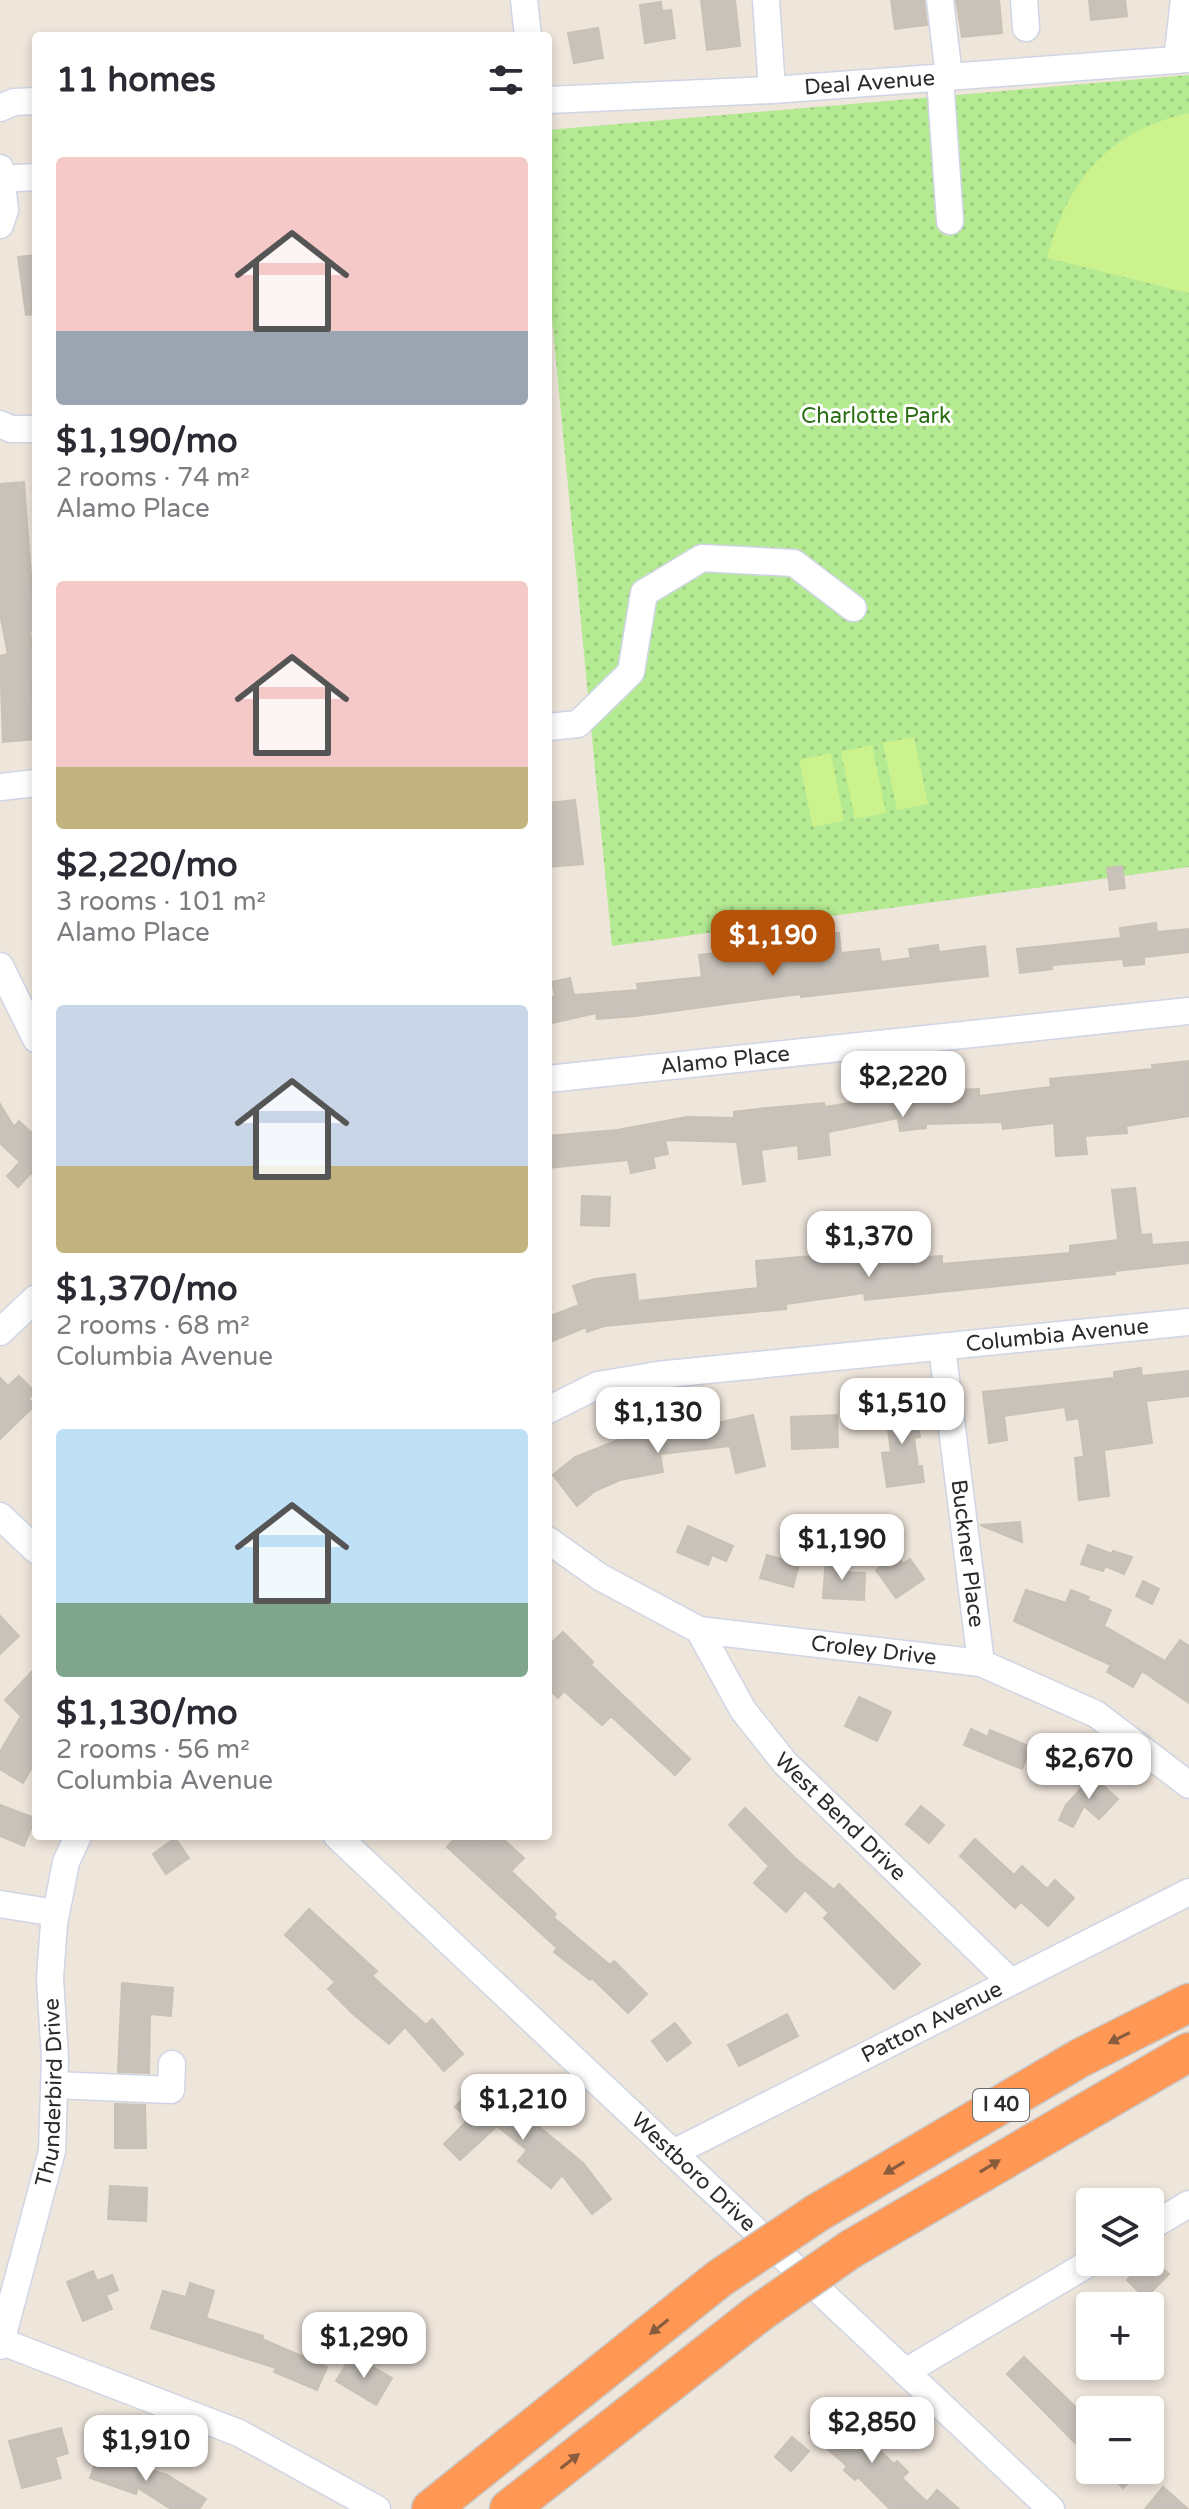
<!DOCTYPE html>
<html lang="en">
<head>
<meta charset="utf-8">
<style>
	:root { --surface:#fff; --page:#f2f2f3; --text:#2b2b33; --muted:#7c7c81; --accent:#b45309 }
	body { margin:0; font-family:"Varela Round",sans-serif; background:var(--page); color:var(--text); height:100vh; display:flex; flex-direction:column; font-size:30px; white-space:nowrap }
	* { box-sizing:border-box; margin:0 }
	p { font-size:26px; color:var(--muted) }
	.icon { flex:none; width:44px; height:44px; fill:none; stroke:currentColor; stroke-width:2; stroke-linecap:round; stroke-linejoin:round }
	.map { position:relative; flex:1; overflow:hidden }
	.side { position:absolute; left:32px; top:32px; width:520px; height:1808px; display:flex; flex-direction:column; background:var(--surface); border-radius:8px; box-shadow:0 4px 12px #0003 }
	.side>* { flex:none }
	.buttons { position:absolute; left:1076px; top:2188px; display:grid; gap:16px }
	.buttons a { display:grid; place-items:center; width:88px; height:88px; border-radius:8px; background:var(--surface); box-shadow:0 4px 12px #0003; font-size:40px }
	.price { position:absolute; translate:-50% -68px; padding:0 18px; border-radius:16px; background:#fff; color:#222; font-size:26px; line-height:52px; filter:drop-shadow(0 2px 4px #0008) }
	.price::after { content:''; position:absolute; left:50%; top:48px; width:24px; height:18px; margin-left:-12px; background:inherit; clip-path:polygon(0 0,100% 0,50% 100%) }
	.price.current { background:var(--accent); color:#fff }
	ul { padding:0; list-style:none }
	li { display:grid; align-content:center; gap:16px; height:424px; padding:0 24px }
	li span { display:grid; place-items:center; height:248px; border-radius:8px; color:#555 }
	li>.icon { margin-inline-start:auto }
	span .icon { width:144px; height:144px; fill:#fffc; stroke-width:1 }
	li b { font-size:34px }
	h2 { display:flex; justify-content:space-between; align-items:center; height:96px; padding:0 24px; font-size:34px }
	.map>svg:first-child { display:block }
</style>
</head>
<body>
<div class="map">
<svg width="1189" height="2509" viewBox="0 0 1189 2509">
	<defs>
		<pattern id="park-dots" width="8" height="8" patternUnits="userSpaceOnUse" patternTransform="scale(2)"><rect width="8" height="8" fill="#b4ea92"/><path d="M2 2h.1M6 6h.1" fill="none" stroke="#9bc97e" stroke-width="1.8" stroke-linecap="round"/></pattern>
	</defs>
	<rect width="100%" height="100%" fill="#eee5db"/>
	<path fill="url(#park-dots)" d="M1189,75V867L612,946L548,277V130Z"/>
	<path fill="#ccf28d" d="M1189,113V293L1047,258C1068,181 1107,131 1189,113Z
		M914,737L928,804L897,810L883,743Z
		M872,745L886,813L855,819L841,752Z
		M831,753L844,821L813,827L799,760Z"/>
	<path fill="#c9c2bb" stroke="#cac1b5" stroke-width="2" d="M701,0H735L740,46L707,50Z
		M891,0H924L927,25L895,29Z
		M956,0H999L1002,33L962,37Z
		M1089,0H1125L1127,16L1091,20Z
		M661,2L662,11L671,10L675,38L645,43L640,5Z
		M598,28L603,58L574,63L568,33Z
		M36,255V314L26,315L18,257Z
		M24,482L33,602H36V631L30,632L36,672V683L31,684L36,739L3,742L0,656L8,654L0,614V484Z
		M575,800L583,864L548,867V803Z
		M1122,866L1125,888L1110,890L1107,868Z
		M1156,923L1157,932L1189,929V952L1144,957V964L1124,966L1123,959L1052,965V969L1020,973L1017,949L1121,938L1120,928Z
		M839,933L841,953L879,949L881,962L911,958L909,949L938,945L939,952L985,946L988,976L801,997L800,994L636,1016L597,1019L596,1013L548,1024V997L555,996L552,982L570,978L574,995L638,990L637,984L702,977L699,955L794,945L793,937Z
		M1189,1061V1116L1126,1126L1127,1133L1085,1136L1087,1154L1056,1156L1054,1123L1003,1129L1002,1122L926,1124V1128L900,1131L898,1118L828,1132L830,1155L799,1159L798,1145L761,1150L765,1181L743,1184L737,1142L665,1140L668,1154L653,1157L655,1168L631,1173L628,1160L548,1168V1136L617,1130L687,1117L734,1118V1112L767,1108L824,1103L825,1107L922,1091L979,1089V1096L1051,1087L1050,1079L1153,1069L1152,1065Z
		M0,1104L14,1127L19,1121L36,1137V1178L31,1173L18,1187L7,1176L20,1162L0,1143Z
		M1135,1188L1141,1235L1151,1234L1152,1245L1189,1242V1263L1115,1271V1274L865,1300L864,1293L786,1304V1309L604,1326L587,1332L586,1327L548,1343V1317L579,1305L573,1286L595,1279L635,1274L638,1301L758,1288L756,1261L844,1253L845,1262L942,1256V1264L1070,1253V1246L1118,1240L1112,1190Z
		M582,1196L610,1197L609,1226L581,1225Z
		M1141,1368L1142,1376L1189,1371V1396L1146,1401L1152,1443L1104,1450L1109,1496L1079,1500L1075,1458L1084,1457L1079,1418L1067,1420L1065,1407L1004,1416L1007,1440L989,1443L983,1392L1114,1378V1372Z
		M19,1376L35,1392L28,1399L35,1405L0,1439V1378L8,1386Z
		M915,1401L920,1437L914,1438L918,1466H922L924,1482L887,1487L882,1453L891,1452L885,1406Z
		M753,1415L765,1466L736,1473L730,1446L660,1454L663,1472L620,1480L595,1491L577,1506L553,1475L575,1457L626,1437L684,1431V1425H708Z
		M837,1415L838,1447L792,1449L791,1417Z
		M1020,1522L1022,1542L980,1525Z
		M688,1526L733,1546L726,1561L712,1555L708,1565L677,1552Z
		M1088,1545L1110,1553L1103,1571L1081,1564Z
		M1113,1551L1132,1557L1124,1574L1107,1567Z
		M767,1555L799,1564L793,1587L760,1578Z
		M897,1555L903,1564L910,1559L924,1579L896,1598L876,1570Z
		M826,1556L842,1557L841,1572L865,1573L864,1600L823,1598Z
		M1143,1581L1159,1589L1152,1604L1136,1596Z
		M1026,1590L1066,1603L1071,1590L1089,1597L1087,1600L1111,1610L1104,1626L1165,1661L1180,1640L1189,1646V1703L1142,1671L1133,1687L1107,1672L1111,1665L1014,1621Z
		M0,1616L19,1636L0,1654Z
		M563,1632L593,1662L591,1665L690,1759L675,1775L611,1716L602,1725L564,1691L558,1698L548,1688V1646Z
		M36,1667V1760L23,1783L0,1769V1752L21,1716L5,1700Z
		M859,1697L891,1712L877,1741L845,1726Z
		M971,1729L988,1737L990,1730L1031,1747L1022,1769L964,1745Z
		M1095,1773L1099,1776L1097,1780L1118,1799L1099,1819L1084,1806L1073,1827L1059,1820L1066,1805Z
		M0,1805L35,1818L24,1846L0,1836Z
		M921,1806L944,1825L929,1843L906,1824Z
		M745,1808L795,1858L834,1890L839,1884L920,1964L894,1989L824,1918L829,1913L805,1890L786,1912L754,1883L769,1866L729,1825Z
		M457,1836H478L485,1842L491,1836H500L524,1858L511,1871L556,1914L553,1917L610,1965L614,1961L647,1994L628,2013L592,1978L590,1980L554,1952L557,1948L447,1847Z
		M175,1838L189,1858L166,1874L153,1854Z
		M975,1839L1014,1875L1022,1866L1047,1889L1055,1880L1074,1898L1048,1926L1021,1902L1015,1908L960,1856Z
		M309,1909L377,1971L372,1976L426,2025L432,2019L463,2054L444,2071L405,2027L389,2044L352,2013L328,1989L335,1982L285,1935Z
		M122,1983L173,1988L171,2016L150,2014L149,2073L118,2072Z
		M787,2014L798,2036L739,2066L728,2045Z
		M675,2023L691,2043L667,2061L652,2041Z
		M483,2077H489L518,2103L515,2107L583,2163L611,2199L592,2214L562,2175L551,2188L518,2161L527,2150L497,2126L460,2160L444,2144L469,2119L455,2107Z
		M115,2104L145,2105L146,2148H115Z
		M110,2186L147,2188L146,2221L108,2219Z
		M1150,2257L1169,2274L1145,2298L1127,2280L1145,2262H1150Z
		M93,2271L97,2281L112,2275L118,2290L106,2295L112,2309L83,2321L67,2282Z
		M190,2283L214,2291L206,2318L263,2336L262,2339L327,2367L317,2390L274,2372L276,2368L151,2328L163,2291L186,2297Z
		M352,2355L392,2378L376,2405L336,2381Z
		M1024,2357L1090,2421V2432L1076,2444L1007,2374Z
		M833,2406L894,2464L897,2461L908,2472L902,2478L927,2502L937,2490L959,2509H890L858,2477L855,2480L844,2470L847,2466L809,2433Z
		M61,2428L68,2453L55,2457L61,2478L22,2488L9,2441Z
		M792,2437L809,2451L791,2471L775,2457Z
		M99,2454L167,2475L206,2499L199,2509H171L138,2488L136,2494L90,2478Z
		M1105,2470H1141L1123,2488Z
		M1163,2487L1188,2509H1145Z"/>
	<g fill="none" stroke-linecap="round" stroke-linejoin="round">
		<g stroke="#d0d5e5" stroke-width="29">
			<g id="minor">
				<path d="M524,0L528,36"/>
				<path d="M766,0L772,90"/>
				<path d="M940,0L949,77"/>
				<path d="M1024,0L1026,28"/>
				<path d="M1177,60L1184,0"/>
				<path d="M940,78L950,221"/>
				<path id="s1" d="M548,100L772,90L1189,59"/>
				<path d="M0,108L14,102L36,101"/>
				<path d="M0,168L5,210L0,225"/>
				<path d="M2,179L36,177"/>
				<path d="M0,424L11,429H36"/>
				<path d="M548,727L578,724L631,672L644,593L702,558L794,563L853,608"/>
				<path d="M0,787L36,783"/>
				<path d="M0,966L36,1039"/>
				<path id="s2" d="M548,1079L1189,1011"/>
				<path d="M0,1332L36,1298"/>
				<path id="s3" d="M942,1347L981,1663"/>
				<path id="s4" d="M548,1410L598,1385L657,1375L1189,1322"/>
				<path d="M0,1516L36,1550"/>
				<path id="s5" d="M548,1540L600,1577L699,1630L981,1663L1096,1714L1189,1785"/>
				<path id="s6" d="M699,1630L743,1710L785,1763L1011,1982"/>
				<path id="s7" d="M337,1836L1051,2509"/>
				<path d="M0,1904L56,1913"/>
				<path d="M54,2085L171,2090L172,2064"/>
				<path id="s8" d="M673,2153L1189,1892"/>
				<path d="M1150,2227L1189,2204"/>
				<path d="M0,2341L239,2433L377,2509"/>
				<path id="s9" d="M0,2346L52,2151L55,2058L50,1978L54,1924L66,1862L78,1836"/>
				<path d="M905,2372L1091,2262"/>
			</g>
		</g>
		<g stroke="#c8c8c8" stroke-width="41">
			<path id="highway" d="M817,2213L1080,2058L1189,2003
				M851,2249L1189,2052
				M431,2509L720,2278
				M509,2509L759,2313"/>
		</g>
		<use href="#minor" stroke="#fff" stroke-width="26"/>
		<use href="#highway" stroke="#ff9755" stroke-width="38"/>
		<g stroke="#c8c8c8" stroke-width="41" stroke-linecap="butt">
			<path id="highway-bridge" d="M720,2278L817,2213
				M759,2313L851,2249"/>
		</g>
		<use href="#highway-bridge" stroke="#ff9755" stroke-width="38"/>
	</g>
	<defs><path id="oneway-solid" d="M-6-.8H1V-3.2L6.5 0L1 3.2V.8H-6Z" transform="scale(2)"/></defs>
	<g fill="#8a5c3e">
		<use href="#oneway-solid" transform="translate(1119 2038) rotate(153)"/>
		<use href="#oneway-solid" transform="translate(990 2166) rotate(-31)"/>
		<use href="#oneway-solid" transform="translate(894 2168) rotate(149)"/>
		<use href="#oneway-solid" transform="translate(659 2327) rotate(142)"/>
		<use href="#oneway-solid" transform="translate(570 2461) rotate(-38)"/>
	</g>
	<g text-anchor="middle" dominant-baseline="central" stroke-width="6" stroke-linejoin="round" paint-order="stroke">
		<rect fill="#fff" stroke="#6b6b6b" stroke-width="2" x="973" y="2089" width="56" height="32" rx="6"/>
		<g font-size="20" font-weight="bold" fill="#2b2b2b">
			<text x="1001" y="2105">I 40</text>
		</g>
		<g font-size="22" fill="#2b2b2b" stroke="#fff">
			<text stroke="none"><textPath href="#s1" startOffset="322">Deal Avenue</textPath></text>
			<text stroke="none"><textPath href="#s2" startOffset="178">Alamo Place</textPath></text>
			<text stroke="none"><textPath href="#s4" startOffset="518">Columbia Avenue</textPath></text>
			<text stroke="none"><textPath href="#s3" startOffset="208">Buckner Place</textPath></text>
			<text stroke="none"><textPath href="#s5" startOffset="352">Croley Drive</textPath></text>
			<text stroke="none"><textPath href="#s6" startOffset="236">West Bend Drive</textPath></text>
			<text stroke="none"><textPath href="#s8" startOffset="290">Patton Avenue</textPath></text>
			<text stroke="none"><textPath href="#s9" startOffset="260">Thunderbird Drive</textPath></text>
			<text stroke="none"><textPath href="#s7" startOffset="490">Westboro Drive</textPath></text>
		</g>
		<g font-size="22" fill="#2a6f13" stroke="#fff">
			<text x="876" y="416">Charlotte Park</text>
		</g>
	</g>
</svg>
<div class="buttons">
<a><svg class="icon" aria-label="layers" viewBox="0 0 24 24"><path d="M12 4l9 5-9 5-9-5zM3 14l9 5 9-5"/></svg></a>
<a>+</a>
<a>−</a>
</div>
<b class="price current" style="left:773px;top:978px">$1,190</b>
<b class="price" style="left:903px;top:1119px">$2,220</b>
<b class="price" style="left:869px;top:1279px">$1,370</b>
<b class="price" style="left:902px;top:1446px">$1,510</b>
<b class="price" style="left:658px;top:1455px">$1,130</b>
<b class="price" style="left:842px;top:1582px">$1,190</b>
<b class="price" style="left:1089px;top:1801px">$2,670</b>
<b class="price" style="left:523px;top:2142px">$1,210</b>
<b class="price" style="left:364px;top:2380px">$1,290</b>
<b class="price" style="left:872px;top:2465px">$2,850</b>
<b class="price" style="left:146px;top:2483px">$1,910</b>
<section class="side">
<h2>11 homes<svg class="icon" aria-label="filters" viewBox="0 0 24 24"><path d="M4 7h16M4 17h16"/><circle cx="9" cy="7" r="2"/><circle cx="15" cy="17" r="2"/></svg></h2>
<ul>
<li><span style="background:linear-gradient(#f6c9c9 70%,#9aa5b1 0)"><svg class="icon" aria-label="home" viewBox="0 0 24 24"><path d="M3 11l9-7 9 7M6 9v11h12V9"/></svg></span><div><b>$1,190/mo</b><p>2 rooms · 74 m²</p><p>Alamo Place</p></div></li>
<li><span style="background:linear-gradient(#f6c9c9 75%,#c2b280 0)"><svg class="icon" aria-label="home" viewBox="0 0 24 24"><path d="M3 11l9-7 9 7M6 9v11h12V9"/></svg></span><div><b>$2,220/mo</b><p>3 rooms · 101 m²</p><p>Alamo Place</p></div></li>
<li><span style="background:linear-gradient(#c9d6e8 65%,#c2b280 0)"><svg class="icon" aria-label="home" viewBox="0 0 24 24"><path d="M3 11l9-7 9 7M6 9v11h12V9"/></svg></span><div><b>$1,370/mo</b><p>2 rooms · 68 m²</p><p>Columbia Avenue</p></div></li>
<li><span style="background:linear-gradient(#bfe0f5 70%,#7fa58c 0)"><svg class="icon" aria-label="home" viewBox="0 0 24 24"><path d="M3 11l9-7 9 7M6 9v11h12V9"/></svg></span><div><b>$1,130/mo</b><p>2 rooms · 56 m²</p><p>Columbia Avenue</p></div></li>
</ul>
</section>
</div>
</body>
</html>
